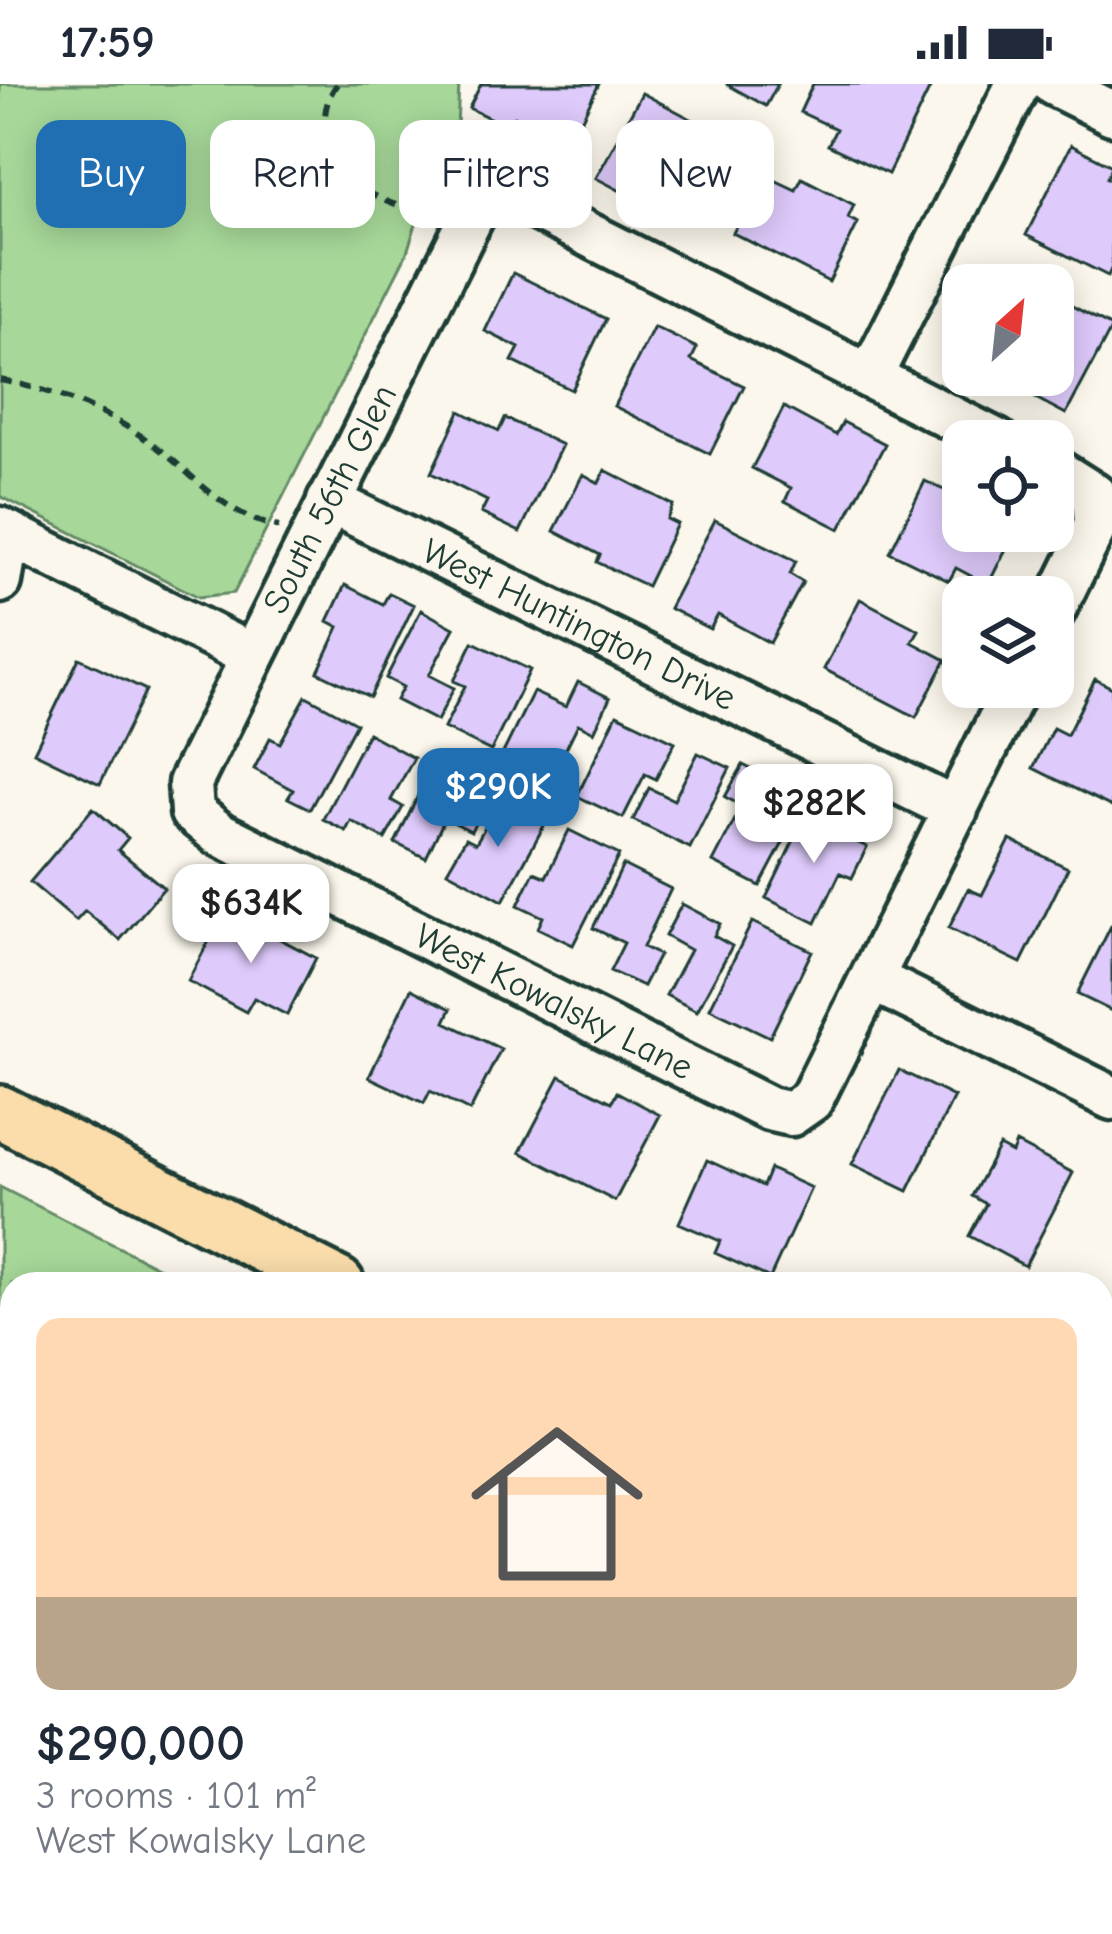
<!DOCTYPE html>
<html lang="en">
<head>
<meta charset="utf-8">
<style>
	:root { --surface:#fff; --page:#f2f2f3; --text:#1f2937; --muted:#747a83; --line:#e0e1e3; --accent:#1f6fb2 }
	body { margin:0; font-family:"Comic Neue",sans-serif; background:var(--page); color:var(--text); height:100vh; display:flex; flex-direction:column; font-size:45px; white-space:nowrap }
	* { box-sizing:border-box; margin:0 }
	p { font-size:39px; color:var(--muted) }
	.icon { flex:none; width:66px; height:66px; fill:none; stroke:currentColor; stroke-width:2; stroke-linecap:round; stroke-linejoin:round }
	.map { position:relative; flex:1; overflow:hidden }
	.sheet { position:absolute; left:0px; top:1188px; width:1113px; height:663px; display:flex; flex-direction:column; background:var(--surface); border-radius:36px 36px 0 0; box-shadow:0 6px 30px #0003 }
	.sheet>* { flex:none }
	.top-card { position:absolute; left:36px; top:36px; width:1041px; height:108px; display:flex; gap:24px }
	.needle { width:78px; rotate:27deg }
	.tools { position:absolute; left:942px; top:180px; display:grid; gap:24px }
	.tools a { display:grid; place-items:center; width:132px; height:132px; border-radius:24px; background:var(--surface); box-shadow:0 6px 30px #0003; font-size:60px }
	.price { position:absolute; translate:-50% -102px; padding:0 27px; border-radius:24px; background:#fff; color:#222; font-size:39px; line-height:78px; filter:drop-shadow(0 3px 6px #0008) }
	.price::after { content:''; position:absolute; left:50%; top:72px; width:36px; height:27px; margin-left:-18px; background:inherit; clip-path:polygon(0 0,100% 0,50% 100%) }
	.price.active { background:var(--accent); color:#fff }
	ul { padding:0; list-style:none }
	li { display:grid; align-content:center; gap:24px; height:636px; padding:0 36px }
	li+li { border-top:3px solid var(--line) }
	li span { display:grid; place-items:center; height:372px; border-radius:24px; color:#555 }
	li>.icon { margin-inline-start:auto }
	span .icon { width:216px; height:216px; fill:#fffc; stroke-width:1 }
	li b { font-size:51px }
	.chip { padding:0 42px; border-radius:24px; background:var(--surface); box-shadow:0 6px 30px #0003; font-size:42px; line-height:108px }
	.chip.active { background:var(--accent); color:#fff }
	.status { display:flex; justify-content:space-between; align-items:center; height:84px; padding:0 60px; background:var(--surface); direction:ltr }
	.status svg { height:33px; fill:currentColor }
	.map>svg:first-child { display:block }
</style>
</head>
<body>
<div class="status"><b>17:59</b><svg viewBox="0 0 49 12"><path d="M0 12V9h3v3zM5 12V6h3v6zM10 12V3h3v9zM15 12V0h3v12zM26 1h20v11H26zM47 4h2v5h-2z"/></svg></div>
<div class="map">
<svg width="1112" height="1850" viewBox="0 0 1112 1850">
	<rect width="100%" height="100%" fill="#fbf7ec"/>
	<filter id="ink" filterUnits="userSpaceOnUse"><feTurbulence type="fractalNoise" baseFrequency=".00833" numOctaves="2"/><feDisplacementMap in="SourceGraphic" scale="24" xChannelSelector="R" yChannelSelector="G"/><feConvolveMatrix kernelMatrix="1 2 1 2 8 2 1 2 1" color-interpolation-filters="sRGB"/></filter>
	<g filter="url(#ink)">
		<path fill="#a7d899" stroke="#638a66" stroke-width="3" d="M0,0H459L457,44L463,77C423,106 421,126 406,171L234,509L199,513L0,412Z
			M0,1103L191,1200H12V1839H921L916,1850H0Z"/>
		<path fill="#decafb" stroke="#1f3d34" stroke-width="3" d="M481,0H599L570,59L514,32L508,43L469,24Z
			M726,0H778L766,22Z
			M813,0H932L888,90L828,61L836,45L800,28Z
			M642,9L695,37L688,50L728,71L697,131L643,102L636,115L596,94Z
			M1071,61L1112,82L1107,94L1112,96V183L1108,192L1026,151Z
			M762,90L796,106L802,94L854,121L848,134L858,139L829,198L733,149Z
			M513,189L606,235L572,306L512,277L519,264L485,247Z
			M1053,212L1112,243L1066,330L1024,308L1029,299L1015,291H1053Z
			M654,243L697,264L691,276L744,302L710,370L614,322Z
			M784,323L836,351L843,338L885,360L840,445L785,417L791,404L752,384Z
			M460,327L499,347L505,334L562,361L520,448L481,429L487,417L431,389Z
			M605,386L673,421L667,435L677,440L647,502L597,478L600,471L554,447L583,390L599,399Z
			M925,397L963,415V447H1015L988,501L956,484L949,497L890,468Z
			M715,436L796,477L790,490L803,498L770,559L718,531L710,545L669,524Z
			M345,501L383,520L389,509L414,521L370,613L318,588L339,543L328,537Z
			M860,515L919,546L912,558L946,576L916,633L824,585Z
			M421,526L454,544L429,591L454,604L437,637L396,616L403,603L386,594Z
			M473,558L530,586L491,667L444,644L465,602L454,597Z
			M79,574L146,606L100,700L34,668Z
			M1095,595L1112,604V723L1033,684L1053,644L1067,651Z
			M578,598L610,614L594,648L578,640L550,697L501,673L533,608L566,623Z
			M306,612L356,639L310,725L288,714L293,706L254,685L270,654L280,659Z
			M617,630L675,658L656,695L645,690L623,734L577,712Z
			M368,649L414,674L391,716L403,723L385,755L351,737L346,747L323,735Z
			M698,669L730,684L690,764L633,736L649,704L674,716Z
			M743,681L774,697L760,723L793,740L760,802L713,778L742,722L725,713Z
			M447,694L488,714L471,747L445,734L426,774L395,759L424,699L441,708Z
			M501,714L546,738L503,817L447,787L466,754L476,759Z
			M810,722L835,733L829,745L867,763L852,794L840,789L816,839L766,814Z
			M93,724L128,754L118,766L164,804L120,856L85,827L76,837L30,798Z
			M569,746L619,771L573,861L538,844L543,833L518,821L534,788L546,793Z
			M1010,756L1068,784L1021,879L949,844L968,805L982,811Z
			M623,781L671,805L643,863L659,871L643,902L610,887L624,859L593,844Z
			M682,820L720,840L714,852L732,862L697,927L666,911L690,866L665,852Z
			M225,826L316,874L287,931L254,914L246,928L188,897Z
			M752,838L812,867L770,953L710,924Z
			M1112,840V927L1077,910Z
			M411,905L451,925L445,938L501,965L470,1027L430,1007L424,1019L369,993Z
			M899,986L954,1013L908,1107L852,1080Z
			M560,992L612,1018L617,1008L660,1031L615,1117L520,1068Z
			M1016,1059L1073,1089L1025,1182L969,1152L986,1120L972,1112L999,1062L1012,1069Z
			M707,1076L763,1102L770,1085L811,1104L770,1194L715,1169L720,1157L679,1139Z
			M1101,1273L1112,1278V1380L1101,1374Z"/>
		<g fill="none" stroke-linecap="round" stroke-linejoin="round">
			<g stroke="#1f3d34" stroke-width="51">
				<g id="minor">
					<path d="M1054,0L1112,29"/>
					<path d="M870,293L1018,0"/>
					<path id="s1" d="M997,357L520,116L493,113L474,128L190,699L192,728L218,749L769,1025L791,1030L811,1016L1016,603"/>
					<path d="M1053,385L1094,411L1096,440L1053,527"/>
					<path id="s2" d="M329,417L956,726"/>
					<path d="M0,445L252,572"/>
					<path d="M0,497L8,449"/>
					<path d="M872,895L1112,1014"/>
					<path d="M1101,1693L1112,1673"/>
					<path d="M966,1850L970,1839"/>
					<path d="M1022,1850L1028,1839"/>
				</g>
			</g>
			<g stroke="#1f3d34" stroke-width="60">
				<path id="major" d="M0,1028L338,1200
					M1101,1589L1112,1595"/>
			</g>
			<path stroke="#1f3d34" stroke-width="6" stroke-dasharray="12 9" stroke-linecap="butt" d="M337,0C325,17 323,33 326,54C335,108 390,117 433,135
				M0,296C59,307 115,330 162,367C200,398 229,433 279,443"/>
			<use href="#minor" stroke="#fbf7ec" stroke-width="42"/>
			<use href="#major" stroke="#faddab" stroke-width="51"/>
		</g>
	</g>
	<g text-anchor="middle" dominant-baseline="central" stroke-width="9" stroke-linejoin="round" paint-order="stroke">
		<g font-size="36" fill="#1f3d34" stroke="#fbf7ec">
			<text transform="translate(330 415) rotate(-63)">South 56th Glen</text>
			<text stroke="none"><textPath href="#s2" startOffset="279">West Huntington Drive</textPath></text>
			<text stroke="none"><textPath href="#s1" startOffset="1662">West Kowalsky Lane</textPath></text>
		</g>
	</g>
</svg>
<div class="tools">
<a><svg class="needle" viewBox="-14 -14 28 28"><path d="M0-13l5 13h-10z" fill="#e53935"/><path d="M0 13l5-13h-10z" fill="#747a83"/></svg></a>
<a><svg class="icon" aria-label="locate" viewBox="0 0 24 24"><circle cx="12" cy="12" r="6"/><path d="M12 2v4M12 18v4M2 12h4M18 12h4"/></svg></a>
<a><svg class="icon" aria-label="layers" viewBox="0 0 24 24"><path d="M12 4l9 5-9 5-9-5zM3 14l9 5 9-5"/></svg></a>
</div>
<b class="price active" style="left:498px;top:766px">$290K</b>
<b class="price" style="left:814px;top:782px">$282K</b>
<b class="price" style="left:251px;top:882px">$634K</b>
<div class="top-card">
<a class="chip active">Buy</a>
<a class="chip">Rent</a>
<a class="chip">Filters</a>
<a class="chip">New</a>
</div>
<section class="sheet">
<ul>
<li><span style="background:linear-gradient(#ffd9b3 75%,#b9a48a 0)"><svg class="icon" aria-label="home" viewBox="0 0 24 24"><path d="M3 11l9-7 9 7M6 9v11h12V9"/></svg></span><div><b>$290,000</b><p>3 rooms · 101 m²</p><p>West Kowalsky Lane</p></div></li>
</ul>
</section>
</div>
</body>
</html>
